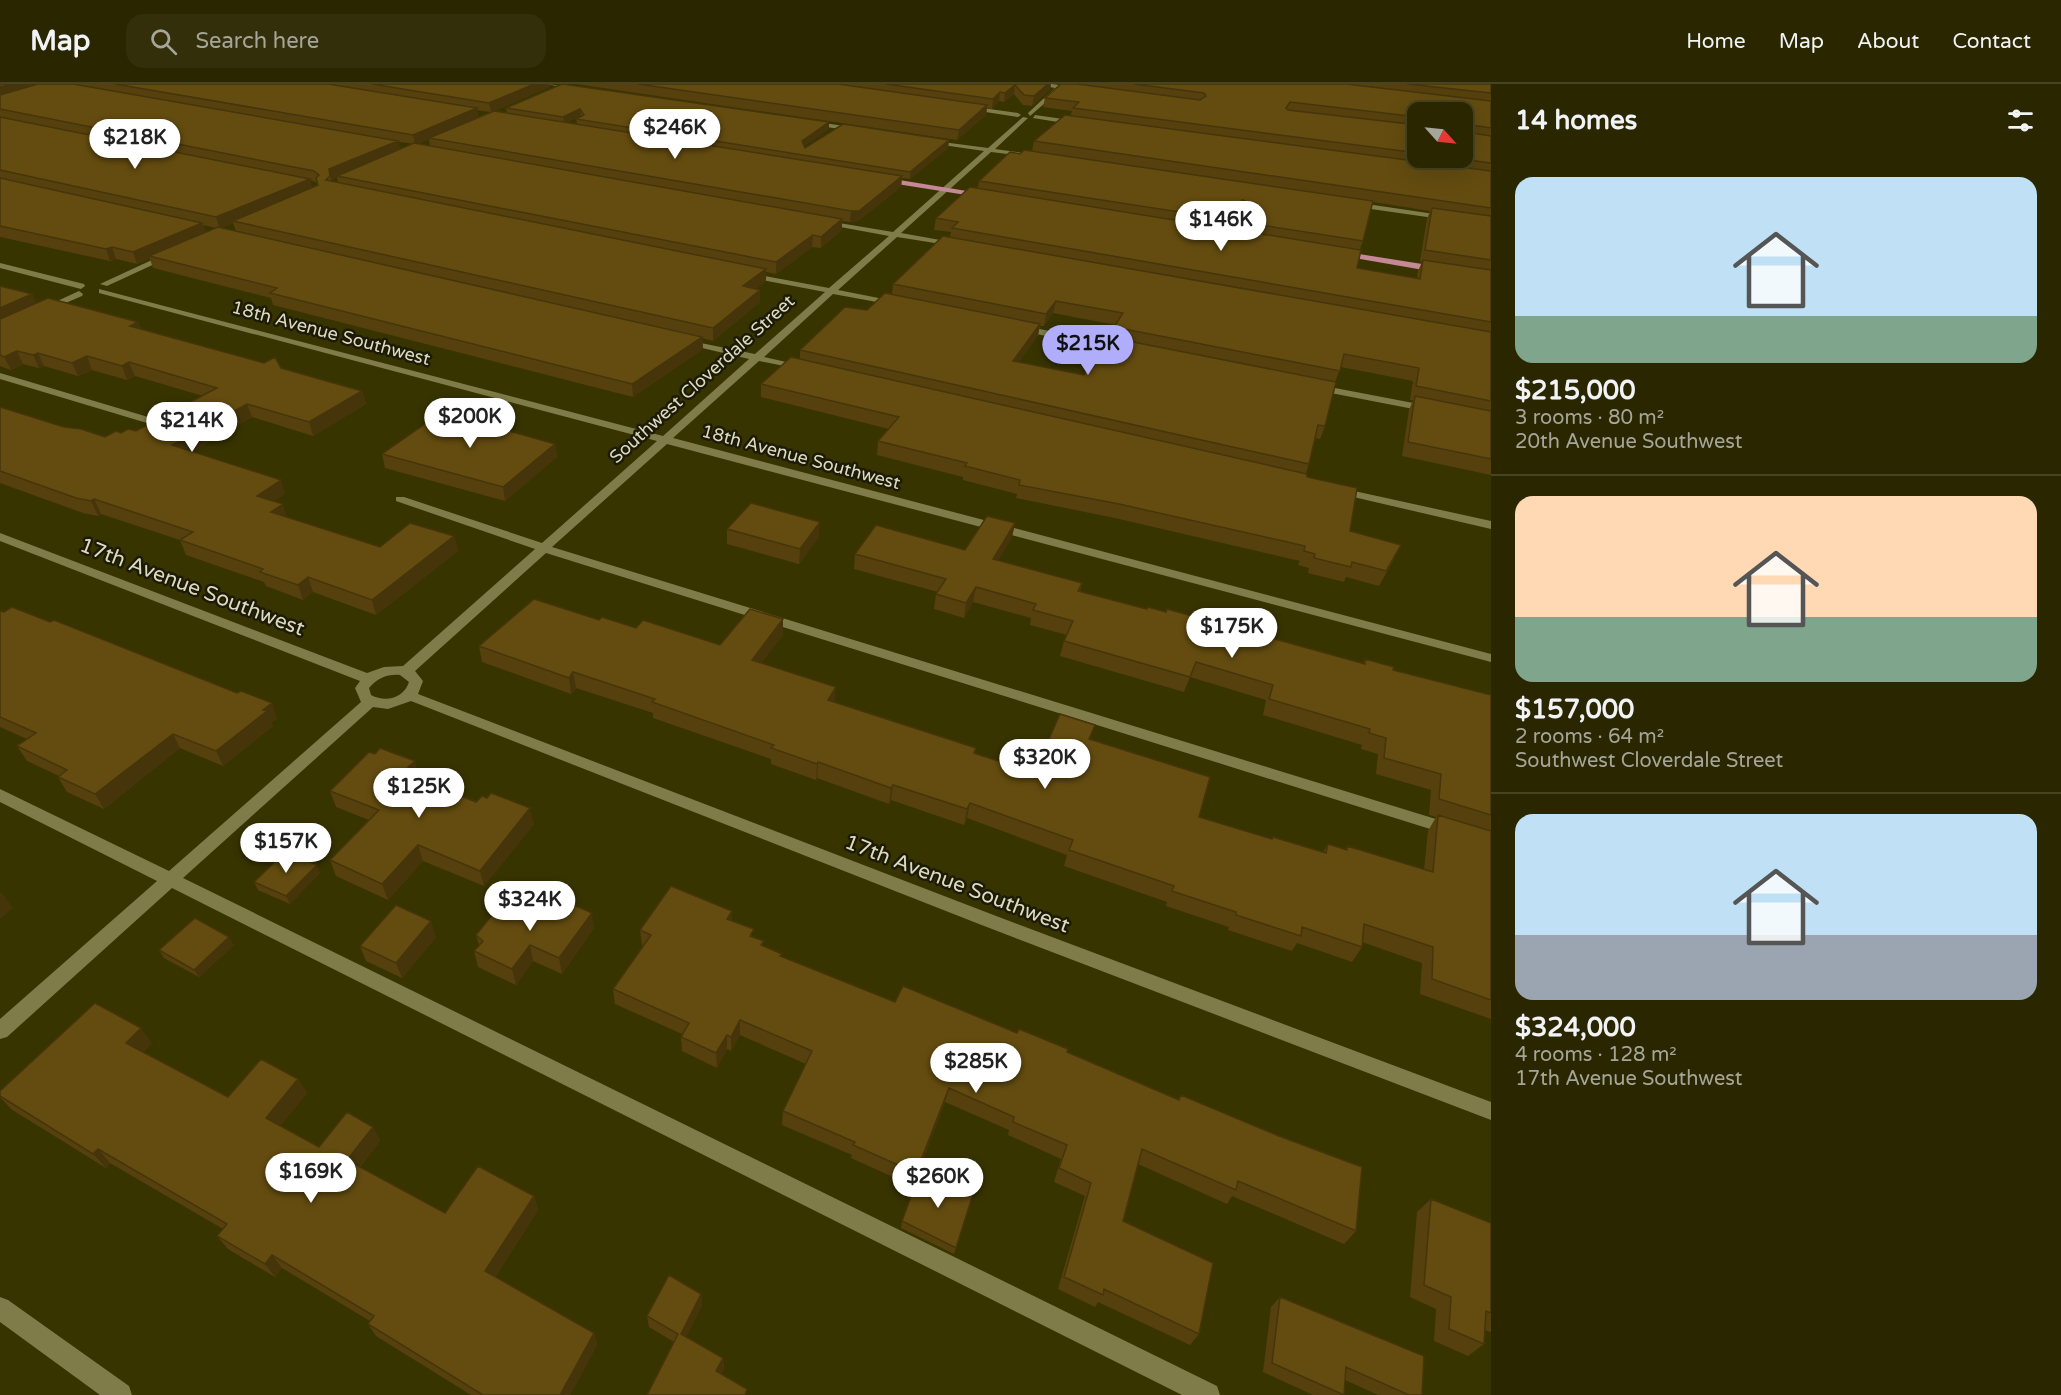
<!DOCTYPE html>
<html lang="en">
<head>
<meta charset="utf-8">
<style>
	:root { --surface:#2a2700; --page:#322f0a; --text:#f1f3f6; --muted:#a5a599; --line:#464422; --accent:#b0aefa }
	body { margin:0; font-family:"Varela Round",sans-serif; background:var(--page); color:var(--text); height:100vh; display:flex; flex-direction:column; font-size:22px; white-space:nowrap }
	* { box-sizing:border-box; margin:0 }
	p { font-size:20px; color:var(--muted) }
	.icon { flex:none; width:33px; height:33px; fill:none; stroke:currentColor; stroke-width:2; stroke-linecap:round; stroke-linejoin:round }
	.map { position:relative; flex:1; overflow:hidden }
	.panel { display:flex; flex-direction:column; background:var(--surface); width:570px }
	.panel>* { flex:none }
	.needle { width:39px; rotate:117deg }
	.controls { position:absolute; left:1407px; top:18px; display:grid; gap:12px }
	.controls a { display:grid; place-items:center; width:66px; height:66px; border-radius:12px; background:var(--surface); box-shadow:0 6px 24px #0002,0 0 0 2px var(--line); font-size:30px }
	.price { position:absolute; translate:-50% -51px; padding:0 14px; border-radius:21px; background:#fff; color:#222; font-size:20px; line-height:39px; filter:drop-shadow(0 2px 3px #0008) }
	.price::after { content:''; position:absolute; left:50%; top:36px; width:18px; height:14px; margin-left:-9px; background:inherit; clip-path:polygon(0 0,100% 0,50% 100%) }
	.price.active { background:var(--accent); color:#111 }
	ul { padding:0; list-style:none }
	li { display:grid; align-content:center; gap:12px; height:318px; padding:0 24px }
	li+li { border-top:2px solid var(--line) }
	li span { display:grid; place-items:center; height:186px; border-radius:18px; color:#555 }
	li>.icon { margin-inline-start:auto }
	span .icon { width:108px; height:108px; fill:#fffc; stroke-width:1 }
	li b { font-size:26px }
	h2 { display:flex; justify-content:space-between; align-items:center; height:72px; padding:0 24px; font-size:26px }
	header { display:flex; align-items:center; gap:36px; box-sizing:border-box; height:84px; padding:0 30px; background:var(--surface); border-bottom:2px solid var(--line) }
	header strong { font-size:28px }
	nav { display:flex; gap:33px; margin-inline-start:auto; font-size:21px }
	.search { width:420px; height:54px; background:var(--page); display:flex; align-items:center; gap:15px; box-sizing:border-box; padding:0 21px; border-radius:18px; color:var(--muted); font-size:22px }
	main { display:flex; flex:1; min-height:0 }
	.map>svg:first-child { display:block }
</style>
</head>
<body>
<header>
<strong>Map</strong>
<div class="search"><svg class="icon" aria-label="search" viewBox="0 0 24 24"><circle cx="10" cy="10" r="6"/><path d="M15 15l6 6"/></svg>Search here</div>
<nav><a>Home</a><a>Map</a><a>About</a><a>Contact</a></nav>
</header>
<main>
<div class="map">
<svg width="1491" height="1311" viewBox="0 0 1491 1311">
	<rect width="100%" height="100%" fill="#383400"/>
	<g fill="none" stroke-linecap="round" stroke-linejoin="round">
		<path fill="#7f7c4a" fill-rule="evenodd" d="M546,0L582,4L579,6Z
			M1034,0H1052L1082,5L1079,7L1061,5L1030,32L1028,29L1055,4Z
			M968,22L1018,29L1021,31L1018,33L966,25Z
			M1035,31L1077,37L1080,39L1077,41L1033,34Z
			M1023,33L1028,34L995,65L1030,70L1032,73L991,68L901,149L957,159L961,161L960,163L897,153L838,206L899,218V222L833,210L764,273L804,282V286L759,277L673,354L1491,570V578L667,360L552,463L1491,752V764L546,469L415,587L423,597L418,610L991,830L1491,1018V1036L979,840L411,617L388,625L373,623L183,794L1217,1302L1220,1311H1182L172,804L7,953L0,955V935L157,797L0,718V705L169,787L361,618L355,604L360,597L0,457V449L367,589L384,583L403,582L535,465L396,417V413H404L542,459L657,357L99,209V205L663,352L749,275L681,259V255L755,270L825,208L746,193L742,190L743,188L829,204L889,152L824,140H821V136L893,148L984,67L929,59L927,56L988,64ZM400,591L409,598C404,614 386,619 371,611L369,604C378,594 387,590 400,591Z
			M810,37L858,44L861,46L858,48L808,40Z
			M1353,118L1448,132L1452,134L1448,136L1350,122L1349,120Z
			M1239,128L1246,130L1233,153H1227Z
			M167,169L174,171L107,202L100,200Z
			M0,179L84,200L85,202L81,205L0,184Z
			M79,207L83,210L82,212L47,227L40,225Z
			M1020,241L1123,262L1128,265L1123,268L1017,246V242Z
			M0,289L165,338L166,340L165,342H157L0,295Z
			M1314,300L1429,322L1434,325L1429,328L1310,305L1309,303Z
			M1336,403L1491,437V445L1332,408L1330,406Z
			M0,1213L8,1216L129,1302L132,1311H100L0,1238Z"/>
		<path fill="#c48896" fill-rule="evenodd" d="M881,93L985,110L989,112L985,114L878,97Z
			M1340,167L1441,183L1445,186L1441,189L1337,171L1336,169Z"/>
	</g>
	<path fill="#56410e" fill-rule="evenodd" d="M0,0H548L549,3L494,27L507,29L506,24L562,0L829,45L804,62L805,64L949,56L948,64L910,95L902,94L901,103L858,137L850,138L842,137V146L821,164L812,163L776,190L766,188V197L756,205L760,206V218L713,257L702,254L703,265L633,313L273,221L271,214L153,184L150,175L137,180L116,175L110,177L0,153ZM477,26L491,28L478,33ZM581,32L576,35L577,40L566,38ZM429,55L430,62L417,60ZM398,58L408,59L412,60L400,65ZM337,93L338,99L331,97V96ZM310,96L316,98L318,101L312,104ZM233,139L236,147L222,144ZM203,141L216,144L205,148Z
		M576,0H1051L1050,5L1032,22L1023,21L1014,10L1004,18L999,17L992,25L987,24L986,31L957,56Z
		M1061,0H1491V391L1402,372L1409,326L1413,316H1410L1413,297L1341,283L1335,298L1325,342L1320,355L1315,354L1309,380L1306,389L1307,393L1350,447L1394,475L1379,502L1346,493L1344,498L1308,489L1309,484L1298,481L1300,477L1115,434L1016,414L1017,410L963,396V393L877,371L878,357L889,345L761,313V300L800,275V266L892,210L893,200L950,153L951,148L934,146L936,134L978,104L979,97L1020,70L1032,67L1034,57L1071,31L1072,27L1043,23L1045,14ZM1418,28L1462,74H1418ZM1373,118L1430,127L1427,135L1420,177L1422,178L1418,187L1417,194L1357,184L1360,165L1363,157ZM1240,126L1246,128L1241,138L1239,146L1229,144ZM1053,229L1116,241L1114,243L1111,254L1084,291L1019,278L1038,251L1040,242H1044Z
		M0,202L32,210L36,219L138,238L141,245L362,307L366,320L313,352L252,333L191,368L285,410L274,417L287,433L380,463L454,452L458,467L376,531L313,508L303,516L266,502L264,498L186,471L180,456L101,430L98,432L83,429L0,399V323L64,343L105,353L121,349L136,347L203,312L135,292L127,296L92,286L78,292L44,282L39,284L23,280L11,286L0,282Z
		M555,360L557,373L505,417L385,384L382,370Z
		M1015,439L1012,453L998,476L1082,499L1080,508L1363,580L1365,575L1393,586L1491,611V935L1420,910L1422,879L1362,858V863L1352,878L1297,859L1292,867L1228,846L1229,843L1166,822L1167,818L1064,782L1067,771L967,734L964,741L891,716L889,720L817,694L816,696L771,680V675L653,634V629L576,604L571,610L482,578L479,562L599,536L720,561L783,551L761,579L835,618L975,669L1034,689L1091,656L1199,733L1271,755L1273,753L1323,768L1328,760L1345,766L1347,762L1424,786L1428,747L1436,733L1429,731L1431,706L1376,690L1378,670L1361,665L1362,661L1263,631L1266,616L1190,593L1184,608L1060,572L1064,557L1067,551L1030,541L1031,534L973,518L964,534L934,525L936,510L938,508L854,485L855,470L965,466Z
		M727,445L819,453L799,480L727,460Z
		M0,527L277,634L271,639L273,642L223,682L180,664L104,725L67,708L58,693L59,692L27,677L17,662L27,655L0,643Z
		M375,670L419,693L418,694L534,740L484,802L423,777L388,816L336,792L330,776L369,736L336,723L330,707Z
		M320,789L290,820L258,806L254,798Z
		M732,827V837L754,853L764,862L781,872L895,918L1017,949L1067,968L1178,1015L1181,1011L1356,1147L1344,1160L1232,1112L1227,1120L1138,1080L1123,1137L1199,1250L1190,1261L1098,1218L1095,1223L1058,1205L1085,1112L1054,1098L1061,1075L1008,1051L1009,1046L945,1018L913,1102L851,1074L852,1071L782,1041L783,1027L806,980L740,951L731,967L727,965L717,984L682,967L681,953L682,950L615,920L613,905L643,862L642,861L640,846Z
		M526,830L594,844L562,890L533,877L516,901L478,883L474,867L479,861L476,851Z
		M436,853L402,894L366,877L360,862Z
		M234,861L199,893L164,874L159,866Z
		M152,959L143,968L228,1013L298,995L307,1009L280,1042L319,1063L373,1043L380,1057L360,1083L445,1129L534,1112L538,1126L495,1193L594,1249L597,1261L570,1311H471L376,1252L368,1240L370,1237L282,1184L275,1193L228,1165L217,1152L223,1145L110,1079L106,1084L11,1025L0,1013V1007Z
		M973,1110L954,1170L901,1144L902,1137Z
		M1431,1115L1491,1139V1247L1490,1248L1485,1246L1484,1260L1468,1272L1434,1257L1436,1225L1410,1213L1417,1128Z
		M701,1210L702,1221L686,1253L723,1274L724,1285L721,1290L674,1258L649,1243L647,1232Z
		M1280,1213L1422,1311H1378L1345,1296L1344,1311H1313L1263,1288L1271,1223Z"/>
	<path fill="#46350b" d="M10,0H45L0,13V3Z
		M534,0H548L549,3L491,28L489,19Z
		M1048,0H1051L1050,5L1032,22L1034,12Z
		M1015,1L1014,10L1004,18L1005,9Z
		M1000,8L999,17L992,25L993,15Z
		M987,21L986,31L957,56L959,46Z
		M477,24L478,33L415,61L413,51Z
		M580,25L581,32L564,40L563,33Z
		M829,38V45L802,64V57Z
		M949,56L948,64L910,95V88Z
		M398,57L400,67L337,92V93L331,96L329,85Z
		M902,92L901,103L858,137L850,138L851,127Z
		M310,95L312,106L233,137V139L220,145L216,133Z
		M1242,116L1240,126L1228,146L1231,136Z
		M842,135V146L821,164V153Z
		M202,139L206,151L149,172L150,175L137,180L133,168Z
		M813,151L812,163L776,190V178Z
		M112,163L116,175L110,177L106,165Z
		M766,185V197L743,215V202Z
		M760,206V218L713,257V244Z
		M32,210L38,223L0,240V224Z
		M1056,217L1053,229L1044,242L1046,230Z
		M138,238L143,250L130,242Z
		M1040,240L1038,251L1011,289L1013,277Z
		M702,253L703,265L633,313L632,300Z
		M17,267L23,280L11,286L4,273Z
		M38,269L44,282L39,284L33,271Z
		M87,272L92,286L78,292L72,279Z
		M129,278L135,292L127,296L122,282Z
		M362,307L366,320L313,352L309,338Z
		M247,320L252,333L178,375L172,361Z
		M555,360L557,373L505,417L503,403Z
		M281,396L285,410L262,426L257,412Z
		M94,415L101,430L98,432L91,417Z
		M283,420L287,434L271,428Z
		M820,438L819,453L799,480L800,465Z
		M1015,439L1012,453L990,490L993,475Z
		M454,452L458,467L376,531L372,516Z
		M308,493L313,508L303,516L298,501Z
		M976,503L973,518L964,534L966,519Z
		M783,535V551L752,591V576Z
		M573,588L576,604L571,610L569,594Z
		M836,603L835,618L828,616Z
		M272,619L277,634L271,639L273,642L223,682L216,667Z
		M173,650L180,664L104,725L95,710Z
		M415,677L419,693L415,697L407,690L408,683Z
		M818,678L817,694L816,696L817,680Z
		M893,701L891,716L889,720L891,704Z
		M970,719L967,734L964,741L967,725Z
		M530,724L534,740L484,802L480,787Z
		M418,761L423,777L388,816L382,800Z
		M317,781L320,789L290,820L286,812Z
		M2,809L13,824L0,835V810Z
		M732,827V842L727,835Z
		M592,829L594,844L562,890L559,874Z
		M431,837L436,853L402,894L396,879Z
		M229,853L234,861L199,893L194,886Z
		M530,861L533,877L516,901L512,885Z
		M740,936V951L731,967V953Z
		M141,944L152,959L137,974L126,959Z
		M727,951V965L717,984L716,969Z
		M298,995L307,1009L275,1048L266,1034Z
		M949,1004L945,1018L913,1102L916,1089Z
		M373,1043L380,1057L354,1090L347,1076Z
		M98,1065L110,1079L106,1084L93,1070Z
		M534,1112L538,1126L490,1200L485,1187Z
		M272,1171L282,1184L275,1193L265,1180Z
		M701,1210L702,1221L682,1261L681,1250Z
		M594,1249L597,1261L570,1311H560Z
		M723,1274L724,1285L716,1298V1287Z"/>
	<path fill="#644c10" stroke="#46350b" stroke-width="1.5" d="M0,0H10L0,3Z
		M38,0H73L398,57L329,85L330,92L326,96L766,185L743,202L760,206L713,244L233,137L318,101L316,94L319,91L314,87L0,25V11Z
		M115,0H328L477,24L413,51Z
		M372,0H534L489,19Z
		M562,0L829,38L802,57L805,64L843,40L949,56L910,88L576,35L584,31L580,25L563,33L506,24Z
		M638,0H838L987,21L959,46Z
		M886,0H1048L1034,12L1024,11L1015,1L1005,9L1000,8L993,15Z
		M1061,0H1077L1200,16L1206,12L1204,9L1134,0H1346L1491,17V44L1466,40L1464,42L1466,48L1491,52V79L1452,74H1462V28H1418V33L1290,18L1286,24L1288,26L1418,41V69L1073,24L1079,18L1045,14Z
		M1407,0H1491V9Z
		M494,27L902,92L859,127H851L429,54Z
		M1065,31L1491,87V124L1034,57Z
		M0,33L310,95L216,133L0,86Z
		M414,59L842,135L821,153L813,151L776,178L337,92Z
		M1024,66L1373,117L1363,157L1241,138L1251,119L1242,116L1231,136L979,97L1010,68L1020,70Z
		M0,94L202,139L133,168L112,163L106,165L0,142Z
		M970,103L1361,166L1357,184L1420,195L1423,176L1491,186V238L952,144L958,138L936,134Z
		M1432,124L1491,132V176L1425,166Z
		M218,143L702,253L632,300L270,209L277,204L149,172Z
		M943,152L1491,248V317L1416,302L1419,284L1344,270L1340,287L1114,243L1123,229L1056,217L1046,230L893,200Z
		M0,202L32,210L0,224Z
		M885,209L1040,240L1013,277L1084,291L1108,253L1336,298L1325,342L1318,341L1309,380L800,266L845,223L867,226Z
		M48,214L138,238L130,242L264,279L275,273L281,284L362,307L309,338L247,320L172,361L281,396L257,412L283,420L271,428L380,463L410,439L454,452L372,516L308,493L298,501L260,488L263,485L180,456L193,448L94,415L91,417L76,414L0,387V323L64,343L81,345L105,353L116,347L121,349L128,345L136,347L217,304L129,278L122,282L87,272L72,279L38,269L33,271L17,267L4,273L0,271V235Z
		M791,273L1307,390V393L1357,404L1350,447L1401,461L1386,487L1352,478L1351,483L1314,474L1315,470L1304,467L1305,462L1119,420L1019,401L1020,396L965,382L967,379L878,357L899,333L761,300Z
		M1415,312L1491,327V375L1408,358Z
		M442,328L555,360L503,403L382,370Z
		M751,419L820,438L800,465L727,445Z
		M987,432L1015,439L993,475L1082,499L1078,507L1147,525L1148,523L1166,528L1167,525L1365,580V575L1394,583L1393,586L1491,611V731L1439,715L1441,690L1384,674L1386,654L1369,649L1370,645L1269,615L1273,601L1196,578L1190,593L1064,557L1073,537L1033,526L1036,520L976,503L966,519L936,510L946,495L855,470L876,441L965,466Z
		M534,515L599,536L602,533L636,544L643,536L720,561L750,525L783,535L752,576L836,603L828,616L976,664L974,669L1034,689L1060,630L1095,641L1089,655L1210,693L1199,733L1272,755L1273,753L1326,769L1328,760L1347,766V762L1433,788L1438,731L1491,747V916L1432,895L1433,863L1364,840L1362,863L1302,843L1301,852L1236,831V828L1172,807L1174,802L1069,766L1073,756L970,719L967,725L893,701L891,704L818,678L817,680L771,664L774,661L652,618L655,615L573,588L569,594L479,562Z
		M12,523L50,538L54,536L237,609L241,607L272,619L263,626L267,627L216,667L173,650L95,710L58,693L67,686L17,662L36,649L0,633V527L4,528Z
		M380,664L415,677L408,683L412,685L407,690L476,718L482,712L487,714L491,709L530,724L480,787L418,761L382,800L330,776L379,726L330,707L369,668L375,670Z
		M286,767L317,781L286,812L254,798Z
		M671,802L732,827L727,835L754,845L750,852L764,857L761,861L782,870L780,872L895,918L903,902L1017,949L1019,945L1068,965L1067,968L1179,1016L1181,1011L1279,1052L1362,1083L1356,1147L1238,1097L1236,1106L1142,1065L1123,1137L1213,1179L1199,1250L1104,1205L1103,1211L1064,1193L1091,1099L1059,1084L1067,1061L1013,1038L1014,1033L949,1004L916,1089L853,1061L855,1058L783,1027L812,967L740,936L731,953L727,951L716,969L681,953L689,939L613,905L651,851L640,846Z
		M565,817L592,829L559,874L530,861L512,885L474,867L483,857L476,851L501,820L526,830L534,819L556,828Z
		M396,821L431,837L396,879L360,862Z
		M195,834L229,853L194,886L159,866Z
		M95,919L141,944L126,959L228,1013L261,975L298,995L266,1034L319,1063L347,1028L373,1043L347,1076L445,1129L478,1082L534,1112L485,1187L594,1249L560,1311H483L368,1240L374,1232L272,1171L265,1180L217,1152L227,1140L98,1065L93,1070L0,1012V1007Z
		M920,1088L973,1110L956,1164L902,1137Z
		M1431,1115L1491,1139V1229L1486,1227L1484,1260L1449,1245L1451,1213L1424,1201Z
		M669,1191L701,1210L681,1250L723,1274L716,1287L747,1305L745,1311H647L678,1250L647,1232Z
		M1280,1213L1424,1272L1422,1311H1409L1346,1283L1344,1311L1272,1279Z"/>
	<g text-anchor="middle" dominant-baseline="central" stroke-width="5" stroke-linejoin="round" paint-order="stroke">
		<g font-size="18" fill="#dcdbc1" stroke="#1d1b07">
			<text transform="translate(331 249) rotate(15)">18th Avenue Southwest</text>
			<text transform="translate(702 295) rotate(-42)">Southwest Cloverdale Street</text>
			<text transform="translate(801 373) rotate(15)">18th Avenue Southwest</text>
		</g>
		<g font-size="21" fill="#dcdbc1" stroke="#1d1b07">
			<text transform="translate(192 503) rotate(21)">17th Avenue Southwest</text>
			<text transform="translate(957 800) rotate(21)">17th Avenue Southwest</text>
		</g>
	</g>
</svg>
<div class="controls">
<a><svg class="needle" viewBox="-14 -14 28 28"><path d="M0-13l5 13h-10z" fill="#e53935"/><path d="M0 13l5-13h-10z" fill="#a5a599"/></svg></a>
</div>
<b class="price" style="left:675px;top:76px">$246K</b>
<b class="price" style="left:135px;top:86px">$218K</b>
<b class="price" style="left:1221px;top:168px">$146K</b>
<b class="price active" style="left:1088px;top:292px">$215K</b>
<b class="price" style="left:470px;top:365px">$200K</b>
<b class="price" style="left:192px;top:369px">$214K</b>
<b class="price" style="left:1232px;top:575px">$175K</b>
<b class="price" style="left:1045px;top:706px">$320K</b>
<b class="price" style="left:419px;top:735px">$125K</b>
<b class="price" style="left:286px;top:790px">$157K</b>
<b class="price" style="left:530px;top:848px">$324K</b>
<b class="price" style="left:976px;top:1010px">$285K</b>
<b class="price" style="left:311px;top:1120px">$169K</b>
<b class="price" style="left:938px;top:1125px">$260K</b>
</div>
<section class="panel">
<h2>14 homes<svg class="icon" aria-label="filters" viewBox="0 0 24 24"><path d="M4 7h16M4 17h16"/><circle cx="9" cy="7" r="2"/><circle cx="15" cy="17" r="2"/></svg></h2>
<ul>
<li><span style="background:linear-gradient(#bfe0f5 75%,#7fa58c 0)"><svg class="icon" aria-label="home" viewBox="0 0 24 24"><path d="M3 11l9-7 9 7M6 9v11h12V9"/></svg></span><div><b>$215,000</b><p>3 rooms · 80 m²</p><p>20th Avenue Southwest</p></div></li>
<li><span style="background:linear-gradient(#ffd9b3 65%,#7fa58c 0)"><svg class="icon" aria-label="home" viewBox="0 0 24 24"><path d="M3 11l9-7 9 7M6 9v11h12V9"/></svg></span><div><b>$157,000</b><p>2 rooms · 64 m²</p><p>Southwest Cloverdale Street</p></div></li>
<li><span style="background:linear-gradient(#bfe0f5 65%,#9aa5b1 0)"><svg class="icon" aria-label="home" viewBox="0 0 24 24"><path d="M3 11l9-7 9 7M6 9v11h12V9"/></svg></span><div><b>$324,000</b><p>4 rooms · 128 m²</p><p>17th Avenue Southwest</p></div></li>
</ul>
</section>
</main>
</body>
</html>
